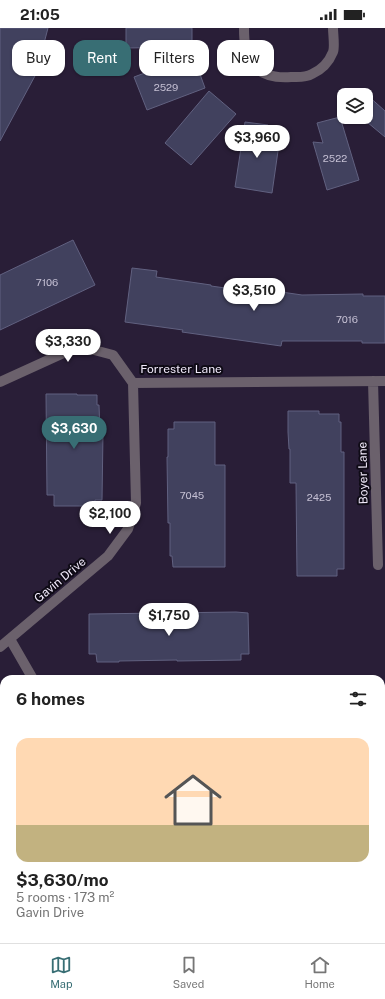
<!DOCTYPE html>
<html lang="en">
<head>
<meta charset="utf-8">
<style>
	:root { --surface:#fff; --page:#f2f2f2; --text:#222; --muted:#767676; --line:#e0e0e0; --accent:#386e74 }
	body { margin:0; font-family:"Public Sans",sans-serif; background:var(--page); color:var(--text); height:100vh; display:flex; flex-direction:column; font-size:15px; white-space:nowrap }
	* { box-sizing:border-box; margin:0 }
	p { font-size:13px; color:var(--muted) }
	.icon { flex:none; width:22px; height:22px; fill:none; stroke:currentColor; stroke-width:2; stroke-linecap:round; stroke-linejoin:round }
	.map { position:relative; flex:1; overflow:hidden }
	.panel { position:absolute; left:0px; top:647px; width:385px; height:268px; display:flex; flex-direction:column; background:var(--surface); border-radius:12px 12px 0 0; box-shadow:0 1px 3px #0004 }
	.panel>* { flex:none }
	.guide { position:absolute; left:12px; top:12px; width:361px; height:36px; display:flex; gap:8px }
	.controls { position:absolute; left:337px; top:60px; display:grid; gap:8px }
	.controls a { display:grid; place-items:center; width:36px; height:36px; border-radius:8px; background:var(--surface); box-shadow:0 1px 3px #0004; font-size:20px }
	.price { position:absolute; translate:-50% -34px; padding:0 9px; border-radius:14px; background:#fff; color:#222; font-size:13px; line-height:26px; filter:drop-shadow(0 1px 2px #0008) }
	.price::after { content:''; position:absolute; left:50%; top:24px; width:12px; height:9px; margin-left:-6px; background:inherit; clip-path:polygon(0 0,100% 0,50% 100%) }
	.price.on { background:var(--accent); color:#fff }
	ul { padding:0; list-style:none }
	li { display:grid; align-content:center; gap:8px; height:212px; padding:0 16px }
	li+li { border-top:1px solid var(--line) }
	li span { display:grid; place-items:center; height:124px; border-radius:12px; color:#555 }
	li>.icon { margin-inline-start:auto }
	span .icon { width:72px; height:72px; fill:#fffc; stroke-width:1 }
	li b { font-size:17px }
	h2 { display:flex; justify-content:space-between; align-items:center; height:48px; padding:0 16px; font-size:17px }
	.tag { padding:0 14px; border-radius:12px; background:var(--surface); box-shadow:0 1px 3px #0004; font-size:14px; line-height:36px }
	.tag.on { background:var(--accent); color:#fff }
	.status { display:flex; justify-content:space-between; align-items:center; height:28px; padding:0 20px; background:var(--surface); direction:ltr }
	.status svg { height:11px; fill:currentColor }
	.dock { display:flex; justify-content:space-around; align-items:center; height:56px; border-top:1px solid var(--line); background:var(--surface); font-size:11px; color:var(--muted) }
	.dock a { display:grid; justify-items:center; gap:2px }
	.dock .on { color:var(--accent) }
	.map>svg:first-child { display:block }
</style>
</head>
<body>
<div class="status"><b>21:05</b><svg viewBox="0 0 49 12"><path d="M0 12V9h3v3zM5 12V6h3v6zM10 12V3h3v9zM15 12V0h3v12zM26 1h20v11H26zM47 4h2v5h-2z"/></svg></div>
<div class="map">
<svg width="385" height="915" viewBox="0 0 385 915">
	<rect width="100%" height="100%" fill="#291e37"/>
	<path fill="#41415e" stroke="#616180" d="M0,0H48L36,46L0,113Z
		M126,0H192V19L126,20Z
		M193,27L205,60L147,82L134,49Z
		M209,63L236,86L191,137L165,115Z
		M366,66L385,83V109L361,89H366Z
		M340,89L359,152L327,162L313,114L323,115L317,95Z
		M245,94L268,97L266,107L280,109L272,165L235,159Z
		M73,212L95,257L0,302V247Z
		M132,240L157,243L156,249L211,257V258L268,266V262L302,267L363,266V268H385V315H362V313H282L281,318L182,304L183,302L125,294Z
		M46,366H77V367H97V377H99L100,405H103L102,472H95V478H54V467H47Z
		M288,383H319V386H339V394H341V424H344V541H337V548H297L296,455H290V421H289L288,404Z
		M174,394H215V437H225V539H173L172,528H170V495H168L167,429H168V401H174Z
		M236,584L248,585L249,626H241V632L177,633V632L119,633V634H97L96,626H89V586Z"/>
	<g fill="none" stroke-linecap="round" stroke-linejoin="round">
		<path stroke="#6b616c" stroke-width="10" d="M20,915V911
			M62,915V911"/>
		<path stroke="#6b616c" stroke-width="10" d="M244,0C244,13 245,24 252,35C261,48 277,50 291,49C298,49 305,50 312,46C321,42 329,34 333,24C335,19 333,6 333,0
			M373,353L378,537
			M0,354L79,318L113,327L133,355
			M133,355L385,353
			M10,611L33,651
			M0,619L108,528L128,501L136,475L133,355
			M0,671L4,677"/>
		<path stroke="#6b616c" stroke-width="10" d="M0,839H4
			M0,893H4
			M381,901L385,902
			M255,911L266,915"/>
	</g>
	<g text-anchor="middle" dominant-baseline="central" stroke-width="4" stroke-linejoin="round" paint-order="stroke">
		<g font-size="10" fill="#c4bfd3">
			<text x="166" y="59">2529</text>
			<text x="335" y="130">2522</text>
			<text x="47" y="254">7106</text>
			<text x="347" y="291">7016</text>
			<text x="192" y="467">7045</text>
			<text x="319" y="469">2425</text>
		</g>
		<g font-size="12" fill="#f0e9fa" stroke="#0f0b16">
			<text x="181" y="341">Forrester Lane</text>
			<text transform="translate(363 445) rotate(-91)">Boyer Lane</text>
			<text transform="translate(60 552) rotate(-40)">Gavin Drive</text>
		</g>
	</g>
</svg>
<div class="controls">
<a><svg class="icon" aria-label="layers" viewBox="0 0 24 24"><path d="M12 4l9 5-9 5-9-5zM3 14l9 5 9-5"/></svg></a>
</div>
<b class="price" style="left:257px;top:131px">$3,960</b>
<b class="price" style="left:254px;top:284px">$3,510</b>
<b class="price" style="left:68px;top:335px">$3,330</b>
<b class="price on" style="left:74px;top:422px">$3,630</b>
<b class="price" style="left:110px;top:507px">$2,100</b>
<b class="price" style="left:169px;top:609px">$1,750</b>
<div class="guide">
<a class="tag">Buy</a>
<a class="tag on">Rent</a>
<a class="tag">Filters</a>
<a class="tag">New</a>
</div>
<section class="panel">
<h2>6 homes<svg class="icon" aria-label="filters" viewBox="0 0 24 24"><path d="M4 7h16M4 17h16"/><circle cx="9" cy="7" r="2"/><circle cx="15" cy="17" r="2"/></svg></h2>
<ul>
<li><span style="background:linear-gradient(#ffd9b3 70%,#c2b280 0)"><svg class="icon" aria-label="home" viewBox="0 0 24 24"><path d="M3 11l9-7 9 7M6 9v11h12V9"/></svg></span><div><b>$3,630/mo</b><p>5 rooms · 173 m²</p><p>Gavin Drive</p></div></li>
</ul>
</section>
</div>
<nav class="dock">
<a class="on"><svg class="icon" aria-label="map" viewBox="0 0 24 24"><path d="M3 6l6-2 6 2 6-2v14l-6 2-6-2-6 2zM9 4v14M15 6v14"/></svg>Map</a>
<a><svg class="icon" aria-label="saved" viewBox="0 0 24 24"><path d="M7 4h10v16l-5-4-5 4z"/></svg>Saved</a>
<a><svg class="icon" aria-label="home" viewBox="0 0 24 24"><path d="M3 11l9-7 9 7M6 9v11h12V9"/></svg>Home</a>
</nav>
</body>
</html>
